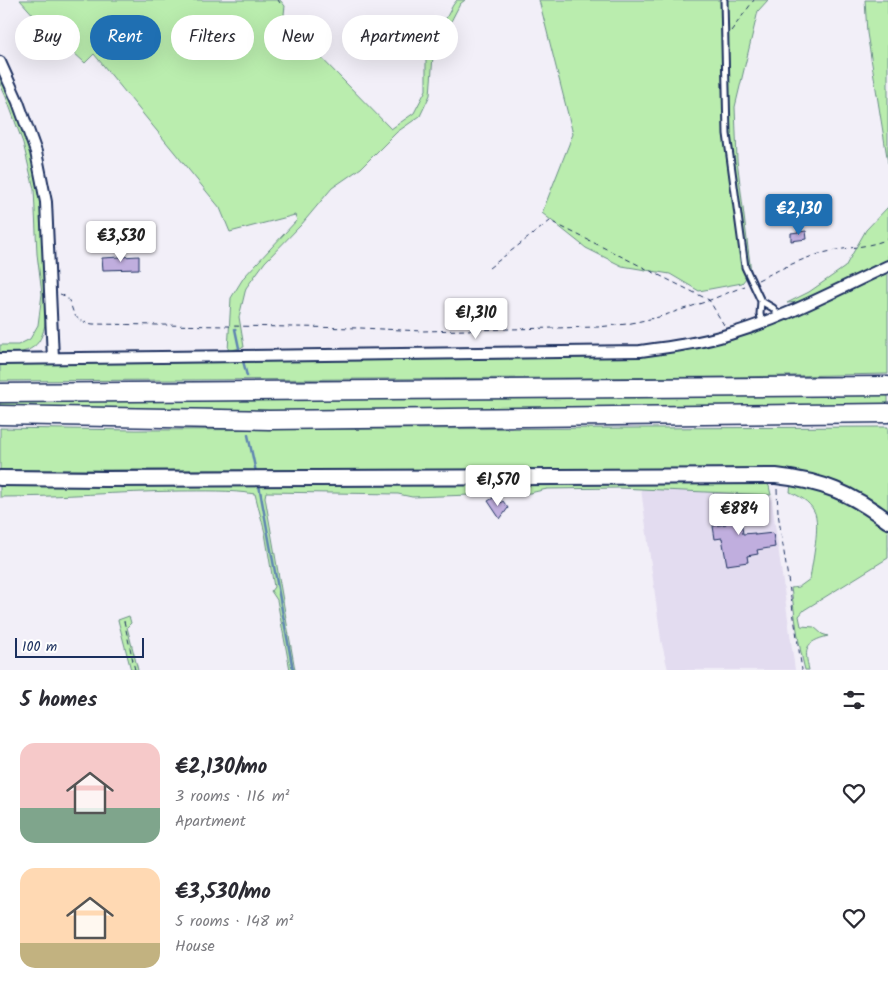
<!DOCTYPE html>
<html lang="en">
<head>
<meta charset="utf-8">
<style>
	:root { --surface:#fff; --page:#f2f2f3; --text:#2b2b33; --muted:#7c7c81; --accent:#1f6fb2 }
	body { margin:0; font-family:Kalam,sans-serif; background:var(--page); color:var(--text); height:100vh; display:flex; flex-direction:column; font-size:19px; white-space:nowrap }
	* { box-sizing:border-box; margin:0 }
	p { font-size:16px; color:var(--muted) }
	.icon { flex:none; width:28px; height:28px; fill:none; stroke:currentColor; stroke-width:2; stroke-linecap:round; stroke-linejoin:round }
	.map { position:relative; height:670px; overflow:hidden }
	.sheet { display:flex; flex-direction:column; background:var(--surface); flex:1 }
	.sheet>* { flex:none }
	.guide { position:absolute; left:15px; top:15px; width:500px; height:45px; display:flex; gap:10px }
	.scale { position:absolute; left:15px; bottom:12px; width:129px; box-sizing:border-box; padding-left:5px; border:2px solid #1b2f5e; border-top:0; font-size:14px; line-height:18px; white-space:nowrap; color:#1b2f5e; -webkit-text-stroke:4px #fff; paint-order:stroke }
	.price { position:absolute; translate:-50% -42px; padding:0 11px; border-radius:5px; background:#fff; color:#222; font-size:16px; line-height:32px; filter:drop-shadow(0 1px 2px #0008) }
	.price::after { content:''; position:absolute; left:50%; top:30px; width:15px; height:11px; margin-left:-8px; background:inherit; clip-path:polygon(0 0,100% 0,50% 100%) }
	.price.active { background:var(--accent); color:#fff }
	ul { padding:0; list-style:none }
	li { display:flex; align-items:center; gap:15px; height:125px; padding:0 20px }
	li span { display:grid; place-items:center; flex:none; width:140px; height:100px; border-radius:15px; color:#555 }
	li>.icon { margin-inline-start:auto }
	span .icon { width:60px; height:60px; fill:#fffc; stroke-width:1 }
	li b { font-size:21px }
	h2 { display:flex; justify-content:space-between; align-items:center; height:60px; padding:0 20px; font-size:21px }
	.chip { padding:0 18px; border-radius:22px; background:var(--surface); box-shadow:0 5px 20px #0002; font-size:18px; line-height:45px }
	.chip.active { background:var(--accent); color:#fff }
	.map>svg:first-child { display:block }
</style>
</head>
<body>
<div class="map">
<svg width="888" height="670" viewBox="0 0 888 670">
	<rect width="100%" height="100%" fill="#f2eff8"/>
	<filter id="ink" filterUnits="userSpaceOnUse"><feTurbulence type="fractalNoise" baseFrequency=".02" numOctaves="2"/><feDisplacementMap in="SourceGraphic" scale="10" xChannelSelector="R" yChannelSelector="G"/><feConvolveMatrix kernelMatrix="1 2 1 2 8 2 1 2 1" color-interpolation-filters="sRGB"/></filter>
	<g filter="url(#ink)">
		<path fill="#e3dcf0" d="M641,489L771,495L795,670H668L661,640Z"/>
		<path fill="#baedae" stroke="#6a8e86" d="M20,0H280L285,6L284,14L297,33L391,129L414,113L426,90V57L453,5L457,0H465L460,4L433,56L430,95L420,116L397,132L361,168L332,188L301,225L265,262L246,288L239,317L244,347L228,351L231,298L244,277L297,220L295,215L230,232L220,208L94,54L85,63L36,18Z
			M539,0H768L758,11L735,107L737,160L751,272L742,283L699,291L670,274L622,266L586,248L542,213L573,134Z
			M865,0H888V163L867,33Z
			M0,76C8,92 17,108 23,125C44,184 43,247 47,308C44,344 37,354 0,354V345H18L30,339L38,325L42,294L37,254L34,189L23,143L6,97L0,84Z
			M888,207V260L799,302L787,303L809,292L845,267L866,230Z
			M888,270V374L734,377L0,381V363L581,358L634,356L680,351L723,341Z
			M888,395V407L146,412L0,410V400Z
			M888,427V515L858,493L819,476L788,470H0V428L136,430Z
			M764,481L769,486L771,495L619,488L547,489L530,493L412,497L398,494L266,492L265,497L295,670H290L277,600L271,591L274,587L265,533L255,494C230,490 205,491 179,491C119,492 60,497 0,497V483Z
			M791,483L827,491L857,507L888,527V558L804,610L799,616L801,626L814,627L822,634L828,636C805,642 804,648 809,670H805C798,643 795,616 791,588L799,587L810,579C812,564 821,523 814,511C809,501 799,496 790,492Z
			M129,616L131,623L127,627L138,670H131L118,620Z"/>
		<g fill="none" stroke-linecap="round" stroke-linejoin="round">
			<path stroke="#5f85b1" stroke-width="2.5" d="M235,329L239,348
				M243,361L247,376
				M248,435L256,472
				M259,485L293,670"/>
		</g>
		<path fill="#c0aede" stroke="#1b2f5e" d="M806,231L807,239L791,241V233Z
			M139,256V269L103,270L102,258Z
			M495,497L500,503L503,501L508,508L500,519L488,501Z
			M738,497L743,534L755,533V535L773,533L775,547L757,550L758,554L747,556L748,562L727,565L722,538L715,539L713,526L726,524L722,499Z"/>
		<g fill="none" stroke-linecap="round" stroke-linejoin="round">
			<g stroke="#1b2f5e" stroke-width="9">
				<path id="lane" d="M724,0L727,134L745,267L761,301L773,308L780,316
					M761,301L760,314L762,323"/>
			</g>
			<g stroke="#1b2f5e" stroke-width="14">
				<path id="street" d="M0,62L18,102L36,152L46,202L53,358
					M0,359L640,351C670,347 701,343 730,334C785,318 836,290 888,266"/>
			</g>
			<g stroke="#1b2f5e" stroke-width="18">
				<path id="secondary" d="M0,478L106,479L776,476C822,481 851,493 888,521"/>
			</g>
			<g stroke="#1b2f5e" stroke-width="21">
				<path id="highway" d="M0,393L888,386
					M0,415L269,420L888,413"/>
			</g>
			<path stroke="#1b2f5e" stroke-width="1" stroke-dasharray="5 4" stroke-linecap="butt" d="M278,0L280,3
				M731,31L754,0
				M489,268L550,221L709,300L724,325
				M758,280C779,270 800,259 823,253C845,247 867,248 888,239
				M60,294C79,300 63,320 93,324L361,328L422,331L598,327L627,324L659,317L705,302L745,286
				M777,489L778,513L802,670
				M124,621L135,670"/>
			<use href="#lane" stroke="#fff" stroke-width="5"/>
			<use href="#street" stroke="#fff" stroke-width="10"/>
			<use href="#secondary" stroke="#fff" stroke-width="14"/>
			<use href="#highway" stroke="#fff" stroke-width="18"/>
		</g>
	</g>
</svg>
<div class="scale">100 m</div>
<b class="price active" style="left:799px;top:236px">€2,130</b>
<b class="price" style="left:121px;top:263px">€3,530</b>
<b class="price" style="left:476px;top:340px">€1,310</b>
<b class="price" style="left:498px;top:507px">€1,570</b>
<b class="price" style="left:739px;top:536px">€884</b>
<div class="guide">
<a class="chip">Buy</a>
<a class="chip active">Rent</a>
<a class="chip">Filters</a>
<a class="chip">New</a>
<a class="chip">Apartment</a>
</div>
</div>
<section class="sheet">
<h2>5 homes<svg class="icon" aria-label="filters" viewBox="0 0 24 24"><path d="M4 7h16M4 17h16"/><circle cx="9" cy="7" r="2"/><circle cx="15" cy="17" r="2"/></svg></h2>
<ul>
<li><span style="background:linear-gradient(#f6c9c9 65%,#7fa58c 0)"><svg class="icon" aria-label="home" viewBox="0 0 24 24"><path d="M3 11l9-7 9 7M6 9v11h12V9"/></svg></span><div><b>€2,130/mo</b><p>3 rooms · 116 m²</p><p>Apartment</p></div><svg class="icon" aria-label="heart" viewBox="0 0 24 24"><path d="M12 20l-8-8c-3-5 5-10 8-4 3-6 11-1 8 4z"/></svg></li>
<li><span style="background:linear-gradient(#ffd9b3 75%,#c2b280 0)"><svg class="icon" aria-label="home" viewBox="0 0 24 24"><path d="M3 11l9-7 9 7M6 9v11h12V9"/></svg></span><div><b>€3,530/mo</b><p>5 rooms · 148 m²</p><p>House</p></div><svg class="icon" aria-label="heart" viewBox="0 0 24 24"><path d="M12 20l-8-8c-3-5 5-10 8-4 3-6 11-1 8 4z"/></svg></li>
</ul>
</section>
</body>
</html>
